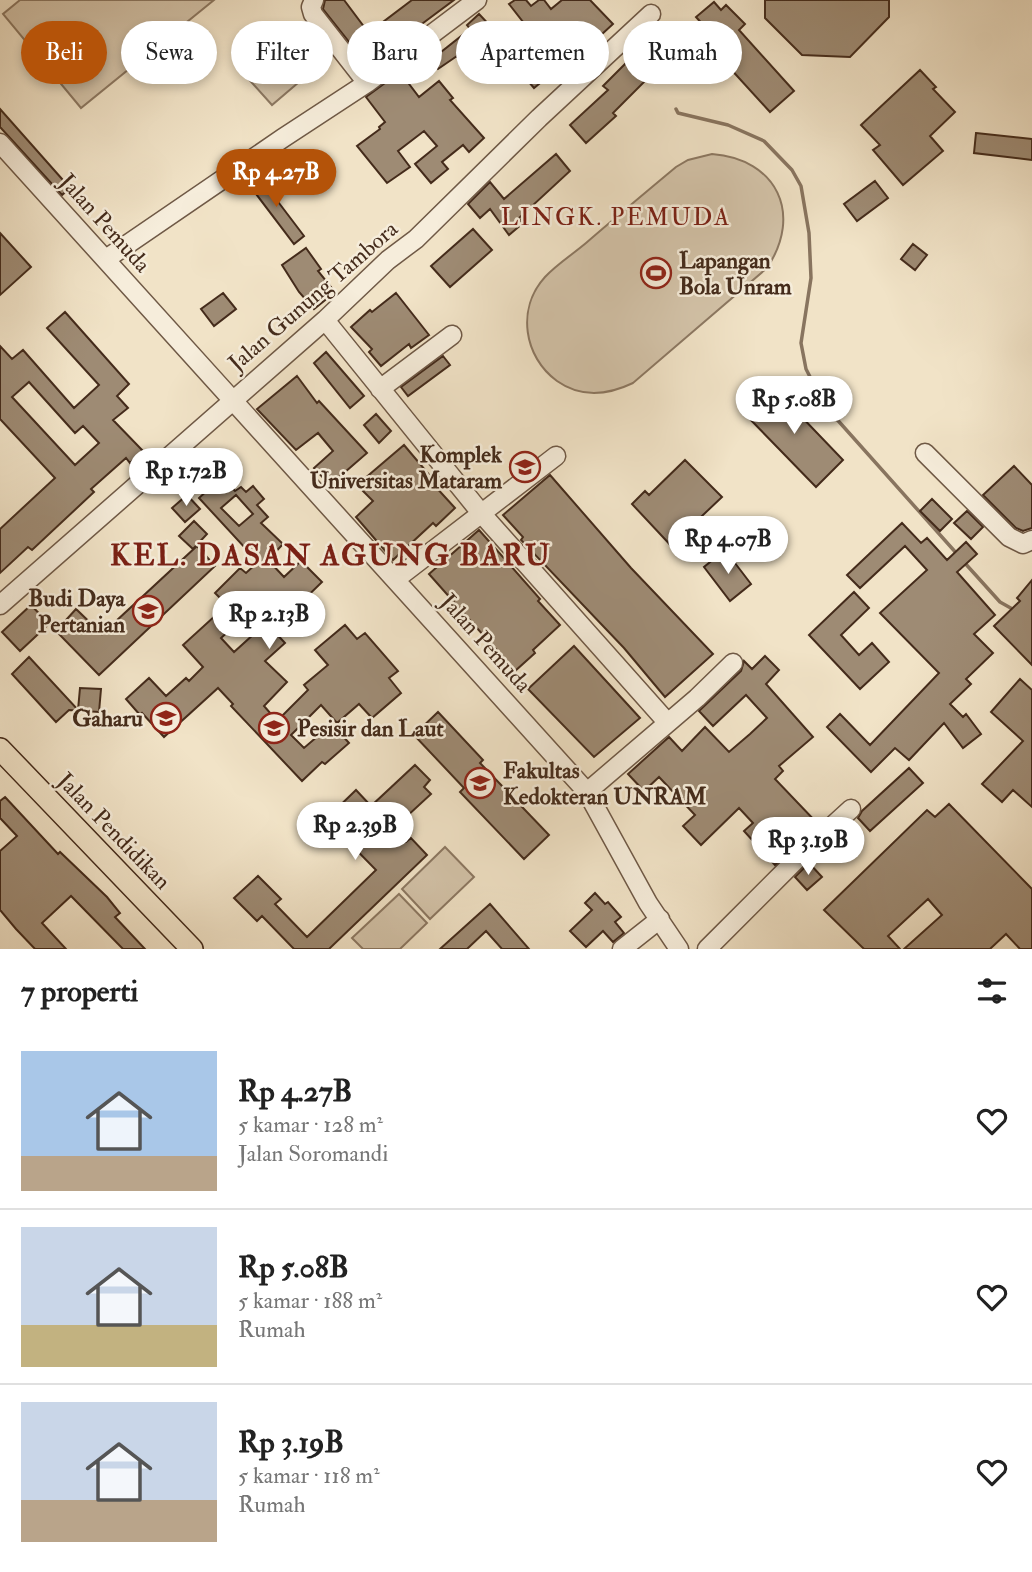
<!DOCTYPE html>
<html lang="id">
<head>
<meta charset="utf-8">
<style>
	:root { --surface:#fff; --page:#f2f2f2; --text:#222; --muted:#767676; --line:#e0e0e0; --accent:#b45309 }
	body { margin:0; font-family:"IM FELL Double Pica",serif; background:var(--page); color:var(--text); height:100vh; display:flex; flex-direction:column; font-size:26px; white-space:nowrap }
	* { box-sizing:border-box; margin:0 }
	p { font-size:23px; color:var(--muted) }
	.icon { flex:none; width:38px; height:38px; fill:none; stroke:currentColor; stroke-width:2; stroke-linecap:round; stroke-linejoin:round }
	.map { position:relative; height:949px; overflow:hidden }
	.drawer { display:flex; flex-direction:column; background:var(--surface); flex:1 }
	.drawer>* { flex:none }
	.hud { position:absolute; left:21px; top:21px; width:990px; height:63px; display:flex; gap:14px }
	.price { position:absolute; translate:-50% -60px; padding:0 16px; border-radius:24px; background:#fff; color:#222; font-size:23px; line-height:46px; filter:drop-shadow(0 2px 4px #0008) }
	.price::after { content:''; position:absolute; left:50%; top:42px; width:21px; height:16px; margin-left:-10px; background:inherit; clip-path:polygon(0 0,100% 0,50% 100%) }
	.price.active { background:var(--accent); color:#fff }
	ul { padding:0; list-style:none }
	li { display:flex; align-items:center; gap:21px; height:175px; padding:0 21px }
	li+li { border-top:2px solid var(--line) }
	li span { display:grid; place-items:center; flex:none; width:196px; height:140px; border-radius:0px; color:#555 }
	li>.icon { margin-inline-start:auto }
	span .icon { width:84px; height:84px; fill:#fffc; stroke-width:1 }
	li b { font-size:30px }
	h2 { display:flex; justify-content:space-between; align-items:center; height:84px; padding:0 21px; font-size:30px }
	.tag { padding:0 24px; border-radius:32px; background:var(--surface); box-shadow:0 4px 10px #0003; font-size:24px; line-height:63px }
	.tag.active { background:var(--accent); color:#fff }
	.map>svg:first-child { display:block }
</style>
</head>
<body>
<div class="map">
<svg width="1032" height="949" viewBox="0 0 1032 949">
	<rect width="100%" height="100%" fill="#f1e3c7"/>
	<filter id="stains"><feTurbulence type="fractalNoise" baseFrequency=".00286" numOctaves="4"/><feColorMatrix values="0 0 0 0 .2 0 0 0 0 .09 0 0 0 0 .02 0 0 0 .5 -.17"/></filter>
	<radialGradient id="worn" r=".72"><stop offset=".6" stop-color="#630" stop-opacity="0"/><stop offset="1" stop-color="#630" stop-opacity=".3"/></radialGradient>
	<path fill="#d4c4aa" stroke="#8c7862" stroke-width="2" d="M20,0H214L81,108L3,14Z
		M292,34L319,65L272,105L245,75Z
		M712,154C777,159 803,214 767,268L633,383C608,395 581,398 557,381C524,357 516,309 545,277C556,265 573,254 586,243C616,217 646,192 676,167L688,160Z
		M445,847L474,877L430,919L402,889Z
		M399,894L427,923L400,949H363L352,938Z"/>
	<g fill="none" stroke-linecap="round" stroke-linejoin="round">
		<path stroke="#88745f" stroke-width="3.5" d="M676,109L678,113L728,125L764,141L792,170L801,186L809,233L811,278L801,343L806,369L825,406L958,555
			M963,561L1000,602L1016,611"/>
	</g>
	<path fill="#9e8b74" stroke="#442b1b" stroke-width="2" fill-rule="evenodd" d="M325,0H344L380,48L382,47L387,54L369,67L323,9Z
		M412,0H454L399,41L383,22Z
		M515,0H526L531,6L539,0H544L551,9L562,0H590L613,24L589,46L577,34L553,55L562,65L534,88L512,62L516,59L501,42L523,22L509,4Z
		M765,0H889V17L850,57L802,55L765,18Z
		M714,2L721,10L726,5L745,24L739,30L794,91L770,112L728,66L735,60L696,17Z
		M479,14L494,30L478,46L484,53L467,67L457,56L438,69L431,60L470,29L467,25Z
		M627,62L645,81L613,113L616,116L586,143L570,125L608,90L603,86Z
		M920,70L936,87L933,89L955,112L930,136L943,151L903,185L873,150L880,145L861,125Z
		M400,72L419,97L439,81L453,98L450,100L484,138L469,152L463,145L442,162L448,169L431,183L415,164L437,146L424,131L398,151L410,167L387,183L357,146L380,129L379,127L385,122L366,97Z
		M0,109L70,188L62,195L0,127Z
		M976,133L1032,139V160L974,153Z
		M556,154L570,171L519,218L523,223L509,235L490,209L480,218L468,204L490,182L504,199Z
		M257,174L304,236L294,244L247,182Z
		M875,181L888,198L857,221L844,204Z
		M473,229L492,250L450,287L431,266Z
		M0,233L31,267L0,295Z
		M913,244L927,255L915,270L901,259Z
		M306,248L321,269L318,271L335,292L314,309L299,292L282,265Z
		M223,293L236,309L214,326L201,309Z
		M396,293L429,335L411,348L409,344L381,366L369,352L372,349L351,327L370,310L372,312Z
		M65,312L129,384L117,396L128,408L113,420L143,451L130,463L126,458L91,489L94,492L32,550L28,547L0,573V529L55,478L0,419V346L12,359L23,350L74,408L99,385L47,328ZM29,382L75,433L83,426L99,443L75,465L12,397Z
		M326,352L364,396L350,408L314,363Z
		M443,356L450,365L408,396L401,387Z
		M297,376L317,403L319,401L367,453L330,485L314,468L333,451L318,433L296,450L257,409Z
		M772,386L843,460L816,487L744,413Z
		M376,414L391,431L379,443L364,425Z
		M404,445L436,483L434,485L455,508L436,526L433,523L393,560L356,517L373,501L357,485Z
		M685,460L722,497L684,533L689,539L676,551L632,504L645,491L649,495Z
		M1014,466L1032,485V528L1023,531L1016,528L983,495Z
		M550,475L631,568L713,654L665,697L624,648L521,540L523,537L503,515Z
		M222,477L235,491L241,487L246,492L253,486L264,499L257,505L268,517L261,523L283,544L268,560L284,577L301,561L322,582L288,615L272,598L257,613L285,643L265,661L287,682L264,706L277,721L308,690L304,685L328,665L315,650L345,625L357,639L365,633L398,671L389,678L401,693L372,718L359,704L337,723L321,705L291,735L304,748L332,724L349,743L325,764L322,762L302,781L231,706L233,704L218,688L164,737L142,713L140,715L126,699L149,678L166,696L186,678L189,681L203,667L183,645L227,605L215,593L240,568L246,573L258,562L199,498ZM236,495L253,514L239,526L221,508ZM242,619L255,633L234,652L221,638Z
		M187,495L200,509L185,522L172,508Z
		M932,499L952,519L940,531L920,511Z
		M967,511L983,527L971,539L954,523Z
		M194,521L207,534L193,549L179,536Z
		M902,523L921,543L927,538L947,560L966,542L977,554L957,572L995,615L974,634L993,653L966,679L971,684L950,704L963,717L966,714L981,734L963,748L944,723L909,760L895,748L871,772L827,727L840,714L870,745L939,673L880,613L927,570L905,546L860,588L847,575Z
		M479,530L540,599L538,601L560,625L533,650L535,653L515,671L429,574Z
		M197,546L215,566L99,675L56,631L76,609L102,634Z
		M725,550L751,584L730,601L704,567Z
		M1032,580V665L994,626L1020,601L1017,598Z
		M854,592L869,608L841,635L859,655L872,643L889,662L860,689L809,635Z
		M31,605L49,624L20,651L2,632Z
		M574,646L640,718L594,757L528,689Z
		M765,656L779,670L766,684L813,737L779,766L783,771L775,779L818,824L775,865L744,831L753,823L739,808L701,845L683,826L695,815L659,777L644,791L628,774L669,737L682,751L705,727L729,752L750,734L767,718L746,695L713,726L699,711L741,671L744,661L752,669Z
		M29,657L78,710L80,688L101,689L99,712L69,710L56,722L12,674Z
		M1020,679L1032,690V807L1013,790L1002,802L982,784L1023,741L991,712Z
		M438,712L483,760L480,763L549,835L524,859L460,792L464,788L414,735Z
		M415,765L430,780L424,787L431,794L393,829L406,842L411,838L427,855L329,949H294L262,916L257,921L234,898L258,876L281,899L275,904L307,937L376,870L326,819L356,790L371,806Z
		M909,768L923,783L870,831L858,818L862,811Z
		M5,797L58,854L60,852L107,897L120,913L115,917L145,949H123L71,896L42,923L66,949H35L16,929L0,910V851L17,836L0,818V801Z
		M949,804L1032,889V949H1020L1006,934L990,949H904L942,915L928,899L888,936L900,949H864L824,910L927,810L935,817Z
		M837,838L849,850L839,860L827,847Z
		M809,863L822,877L807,890L795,877Z
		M595,893L605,904L608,902L621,917L615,922L624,933L613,942L603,931L586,947L570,931L592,910L585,903Z
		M490,904L529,949H502L486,931L467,949H440Z"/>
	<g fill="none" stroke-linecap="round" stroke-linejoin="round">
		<g stroke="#6f5946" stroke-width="21">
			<path id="minor" d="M314,0L311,7L313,14L367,83
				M0,143L587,792L648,903L679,949
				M106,259L283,138L367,83L477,0
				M325,320L481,513L667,722
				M380,389L452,335
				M925,453L1009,537L1023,544L1032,540
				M396,579L556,456
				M0,605L325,320L388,260L416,239L539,118L651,14
				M587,792L697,698L733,663
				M622,949L660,919
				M707,949L805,851L851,809"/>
		</g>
		<g stroke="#442b1b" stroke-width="24">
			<path id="major" d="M0,749L192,949"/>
		</g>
		<use href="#minor" stroke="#f6eddb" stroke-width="18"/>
		<use href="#major" stroke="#f1e3c7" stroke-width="21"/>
	</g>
	<defs>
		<g id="stadium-ring" transform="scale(1.575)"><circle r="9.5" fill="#f6eddb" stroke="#8f2418" stroke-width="1.5"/><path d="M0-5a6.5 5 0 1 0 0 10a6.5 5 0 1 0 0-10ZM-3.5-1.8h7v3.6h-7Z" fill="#8f2418"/></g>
		<g id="university-ring" transform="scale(1.575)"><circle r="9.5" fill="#f6eddb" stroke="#8f2418" stroke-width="1.5"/><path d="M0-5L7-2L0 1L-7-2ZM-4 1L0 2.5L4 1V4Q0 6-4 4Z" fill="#8f2418"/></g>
	</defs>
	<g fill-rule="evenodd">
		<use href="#stadium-ring" x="656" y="273"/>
		<use href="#university-ring" x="525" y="467"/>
		<use href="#university-ring" x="148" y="611"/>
		<use href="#university-ring" x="166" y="718"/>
		<use href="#university-ring" x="274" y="728"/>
		<use href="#university-ring" x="480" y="783"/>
	</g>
	<g text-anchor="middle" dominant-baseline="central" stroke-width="5" stroke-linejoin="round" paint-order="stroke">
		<g font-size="23" fill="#442b1b" stroke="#f6eddb">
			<text transform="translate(105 223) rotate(48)">Jalan Pemuda</text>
			<text transform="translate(313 296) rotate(-41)">Jalan Gunung Tambora</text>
			<text transform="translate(486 643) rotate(48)">Jalan Pemuda</text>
			<text transform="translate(114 831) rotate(46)">Jalan Pendidikan</text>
		</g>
		<g font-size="23" font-weight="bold" fill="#442b1b" stroke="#f6eddb" text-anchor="start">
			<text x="679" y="260">Lapangan<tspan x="679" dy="26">Bola Unram</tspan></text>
			<text x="502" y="454" text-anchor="end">Komplek<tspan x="502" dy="26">Universitas Mataram</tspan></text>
			<text x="125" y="598" text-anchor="end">Budi Daya<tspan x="125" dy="26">Pertanian</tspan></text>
			<text x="143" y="718" text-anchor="end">Gaharu</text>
			<text x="297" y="728">Pesisir dan Laut</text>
			<text x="503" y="770">Fakultas<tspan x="503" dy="26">Kedokteran UNRAM</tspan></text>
		</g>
		<g font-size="24" letter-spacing="2" fill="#7a1f14" stroke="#f6eddb">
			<text x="616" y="217">LINGK. PEMUDA</text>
		</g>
		<g font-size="30" font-weight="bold" letter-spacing="2" fill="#7a1f14" stroke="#f6eddb">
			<text x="331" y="555">KEL. DASAN AGUNG BARU</text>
		</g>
	</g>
	<rect width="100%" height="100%" filter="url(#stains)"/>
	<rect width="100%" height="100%" fill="url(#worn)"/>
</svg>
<b class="price active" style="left:276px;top:209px">Rp 4.27B</b>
<b class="price" style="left:794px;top:436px">Rp 5.08B</b>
<b class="price" style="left:186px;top:508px">Rp 1.72B</b>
<b class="price" style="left:728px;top:576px">Rp 4.07B</b>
<b class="price" style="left:269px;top:651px">Rp 2.13B</b>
<b class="price" style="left:355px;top:862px">Rp 2.39B</b>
<b class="price" style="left:808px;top:877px">Rp 3.19B</b>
<div class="hud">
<a class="tag active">Beli</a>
<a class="tag">Sewa</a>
<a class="tag">Filter</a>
<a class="tag">Baru</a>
<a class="tag">Apartemen</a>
<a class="tag">Rumah</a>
</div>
</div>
<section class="drawer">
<h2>7 properti<svg class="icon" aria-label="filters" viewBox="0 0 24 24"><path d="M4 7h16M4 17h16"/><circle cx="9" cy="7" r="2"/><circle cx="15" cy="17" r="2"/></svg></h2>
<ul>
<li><span style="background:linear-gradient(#a9c7e8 75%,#b9a48a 0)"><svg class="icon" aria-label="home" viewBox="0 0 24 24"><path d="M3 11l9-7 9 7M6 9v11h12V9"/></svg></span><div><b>Rp 4.27B</b><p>5 kamar · 128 m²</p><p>Jalan Soromandi</p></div><svg class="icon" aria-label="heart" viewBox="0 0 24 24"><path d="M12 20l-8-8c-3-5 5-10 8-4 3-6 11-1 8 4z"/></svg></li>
<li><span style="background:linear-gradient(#c9d6e8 70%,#c2b280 0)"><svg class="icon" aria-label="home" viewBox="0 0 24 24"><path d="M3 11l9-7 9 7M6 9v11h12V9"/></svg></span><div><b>Rp 5.08B</b><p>5 kamar · 188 m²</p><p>Rumah</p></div><svg class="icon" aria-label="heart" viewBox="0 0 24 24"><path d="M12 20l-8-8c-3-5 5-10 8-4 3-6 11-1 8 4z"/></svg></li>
<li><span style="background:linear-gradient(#c9d6e8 70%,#b9a48a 0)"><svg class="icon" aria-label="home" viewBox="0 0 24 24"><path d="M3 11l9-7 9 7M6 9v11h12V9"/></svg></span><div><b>Rp 3.19B</b><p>5 kamar · 118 m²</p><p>Rumah</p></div><svg class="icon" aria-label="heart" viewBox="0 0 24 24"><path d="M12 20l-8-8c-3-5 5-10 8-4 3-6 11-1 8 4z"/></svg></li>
</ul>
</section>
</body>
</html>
